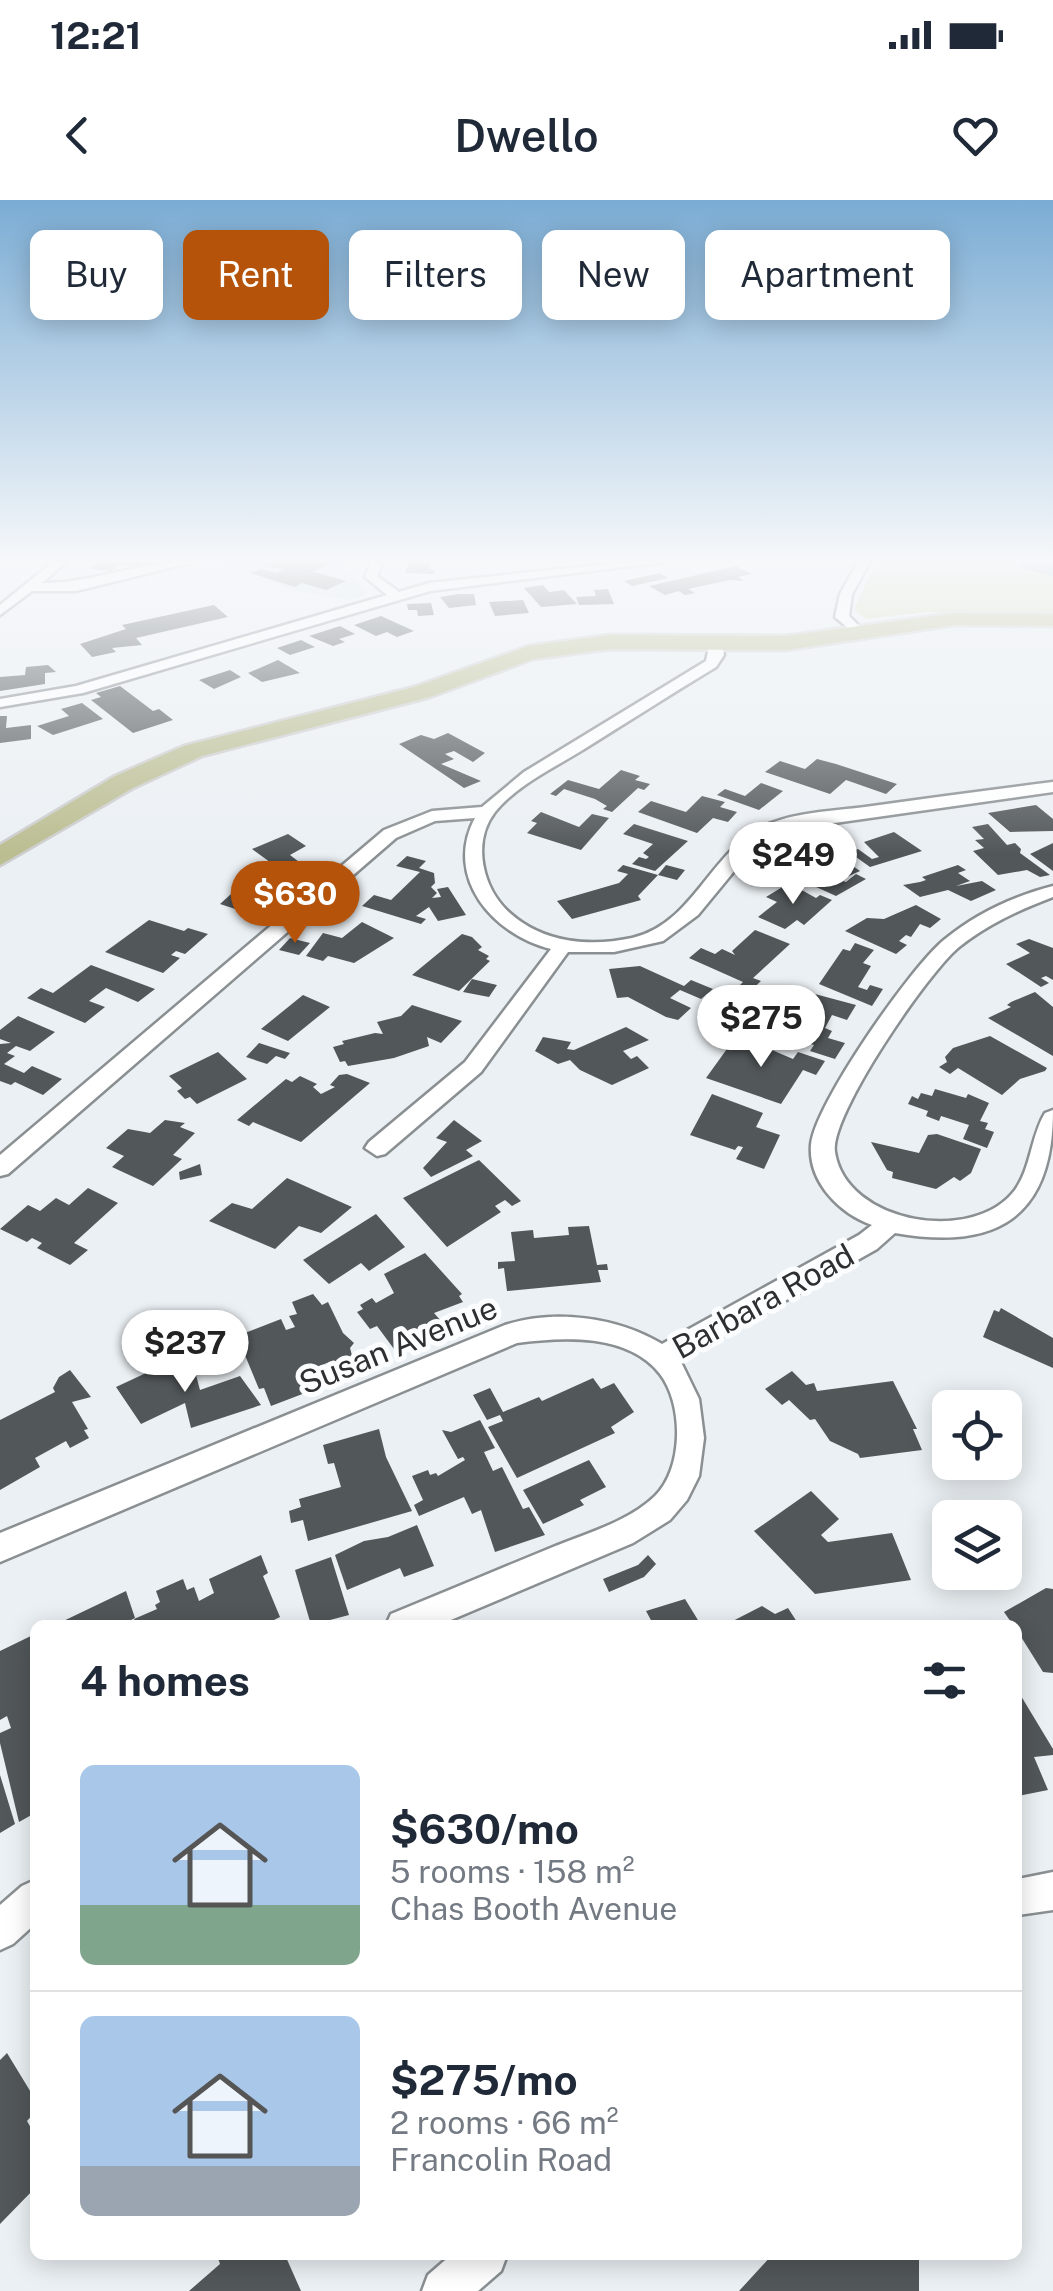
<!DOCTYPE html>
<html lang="en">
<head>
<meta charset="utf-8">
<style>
	:root { --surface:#fff; --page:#f6f6f7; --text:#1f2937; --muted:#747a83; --line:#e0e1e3; --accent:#b45309 }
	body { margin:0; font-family:"Public Sans",sans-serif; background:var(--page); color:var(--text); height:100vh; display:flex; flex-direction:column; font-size:38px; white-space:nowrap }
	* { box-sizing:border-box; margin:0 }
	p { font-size:32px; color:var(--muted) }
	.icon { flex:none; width:55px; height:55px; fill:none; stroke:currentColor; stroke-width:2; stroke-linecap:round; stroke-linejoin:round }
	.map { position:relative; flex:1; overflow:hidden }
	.panel { position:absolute; left:30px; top:1420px; width:992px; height:640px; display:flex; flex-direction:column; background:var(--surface); border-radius:15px; box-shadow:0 5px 25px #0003 }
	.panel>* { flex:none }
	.top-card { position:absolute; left:30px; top:30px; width:995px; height:90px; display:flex; gap:20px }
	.tools { position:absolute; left:932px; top:1190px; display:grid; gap:20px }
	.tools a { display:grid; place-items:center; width:90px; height:90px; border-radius:15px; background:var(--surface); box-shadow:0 5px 25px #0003; font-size:50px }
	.price { position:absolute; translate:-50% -85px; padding:0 22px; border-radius:35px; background:#fff; color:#222; font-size:32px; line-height:65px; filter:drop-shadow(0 2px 5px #0008) }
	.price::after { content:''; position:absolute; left:50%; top:60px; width:30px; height:22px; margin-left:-15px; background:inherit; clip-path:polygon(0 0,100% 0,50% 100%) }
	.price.current { background:var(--accent); color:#fff }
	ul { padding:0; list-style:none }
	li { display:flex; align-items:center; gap:30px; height:250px; padding:0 50px }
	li+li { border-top:2px solid var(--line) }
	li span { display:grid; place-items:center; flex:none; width:280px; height:200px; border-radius:15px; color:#555 }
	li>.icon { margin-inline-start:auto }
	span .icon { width:120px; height:120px; fill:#fffc; stroke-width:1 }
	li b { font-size:42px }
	h2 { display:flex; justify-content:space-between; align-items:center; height:120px; padding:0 50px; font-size:42px }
	.chip { padding:0 35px; border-radius:15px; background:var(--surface); box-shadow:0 5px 25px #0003; font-size:35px; line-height:90px }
	.chip.current { background:var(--accent); color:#fff }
	.status { display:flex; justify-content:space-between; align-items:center; height:70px; padding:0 50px; background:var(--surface); direction:ltr }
	.status svg { height:28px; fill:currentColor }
	header { display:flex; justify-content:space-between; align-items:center; height:130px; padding:0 50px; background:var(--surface); font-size:45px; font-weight:600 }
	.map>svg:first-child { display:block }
</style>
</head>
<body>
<div class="status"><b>12:21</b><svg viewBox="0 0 49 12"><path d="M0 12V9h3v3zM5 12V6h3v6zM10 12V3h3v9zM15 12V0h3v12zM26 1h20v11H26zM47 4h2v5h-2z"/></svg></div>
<header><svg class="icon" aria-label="back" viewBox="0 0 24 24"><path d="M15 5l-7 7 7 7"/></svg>Dwello<svg class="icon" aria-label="heart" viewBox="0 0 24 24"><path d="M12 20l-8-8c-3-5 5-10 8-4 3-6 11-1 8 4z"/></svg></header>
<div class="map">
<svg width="1053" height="2091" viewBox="0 0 1053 2091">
	<rect width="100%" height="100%" fill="#ebf0f4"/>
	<path fill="#d8e5ec" d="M349,362L345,364L367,394L348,400L296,391L198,363Z"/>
	<path fill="#d6dab5" d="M876,362H1053V416L927,412L866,419L854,410Z"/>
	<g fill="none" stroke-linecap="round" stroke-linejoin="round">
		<path fill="#779fb6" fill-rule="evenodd" d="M1020,362H1053V377L1024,368Z"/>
	</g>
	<path fill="#525759" d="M98,362H143L138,366L119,365L111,371L89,369Z
		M256,362H333L306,375L315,372L346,381L326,390L302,383L295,387L250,373L260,369L277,373L283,370Z
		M409,362H431L429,369L435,370L434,374L405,373Z
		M736,366L752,374L738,377L744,381L730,380L688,389L695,393L685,395L679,391L665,395L649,386Z
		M659,373L668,378L632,386L624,381Z
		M543,385L549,392L564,390L577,404L541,407L524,388Z
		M608,389L614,404L579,405L576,397L596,396L594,390Z
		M459,394H474L476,405L449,408L440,397Z
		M523,400L529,413L495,416L489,402Z
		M431,403L434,415L418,416L417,410H408L407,404Z
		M214,405L228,417L136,438L142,445L112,448L116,452L92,457L80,444L126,429L122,425Z
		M381,416L414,431L397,437L387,432L376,436L354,425Z
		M340,426L355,434L339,439L345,442L333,446L309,436Z
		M301,440L315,447L290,455L277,448Z
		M278,460L300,473L262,482L248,473Z
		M48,465L56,472L45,473V484L0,491V477L25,475L26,467Z
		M230,470L241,477L214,489L199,480Z
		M120,486L153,511L159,509L173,520L133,533L91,500L101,497L96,493Z
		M82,503L103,519L53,535L37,526L69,516L61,509Z
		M0,516H7L6,528L31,525V539L0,543Z
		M448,533L485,553L473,562L454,551L445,554L454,559L441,564L481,581L464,588L399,544L421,535L434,539Z
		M817,559L836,564L897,584L886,594L846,580L830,594L765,572L780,561L805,569Z
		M621,570L640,576L635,580L650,584L644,590L638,588L612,612L603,609L607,606L595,599L564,589L556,596L550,594L568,580L599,589Z
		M761,583L783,591L759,610L717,595L725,589L745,596Z
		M702,596L725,602L720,607L737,612L728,622L713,618L697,633L638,612L651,601L686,612Z
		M1036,605L1053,619V631L1010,632L988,613Z
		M541,612L579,627L592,614L609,618L581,650L527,633L537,623L531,621Z
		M634,624L688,641L655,671L632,664L639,657L646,659L649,657L643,653L653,644L623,634Z
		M988,624L1007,645L1015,643L1021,649L1020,653L1050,675L1040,677L1027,670L998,675L973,651L984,648L975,640L984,639L972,627Z
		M894,632L922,651L870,667L849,652L858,649L872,659L879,657L864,642Z
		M288,634L306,646L290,655L303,665L285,673L252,649Z
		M1053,643V671L1030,654Z
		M775,653L793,661L779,670L761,662Z
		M407,656L426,661L419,668L434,673L435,683L431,687L437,693L432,698L441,697L437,689L448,687L466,715L438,721L429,707L416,716L426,719L421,724L362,706L374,695L391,700L420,672L396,666Z
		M843,659L860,671L840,680L846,682L856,674L866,679L836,696L792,676L804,667L810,670Z
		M623,665L658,675L638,696L641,700L572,719L557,701L619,683L628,674L617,671Z
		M666,665L685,670L677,680L658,675Z
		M958,665L966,670L958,673L970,681L956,686L982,681L996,690L971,701L948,690L920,697L903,685L920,682L926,680L922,677Z
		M251,676L282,685L259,703L271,707L260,717L220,704Z
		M789,683L816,698L820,695L832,700L804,725L797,720L785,729L758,717L777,702L766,697Z
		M916,705L941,719L930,728L920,724L911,737L906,735L899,741L907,745L896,754L845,731L867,718L884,719Z
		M149,720L184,731L188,728L208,734L185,754L176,751L171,755L180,758L163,773L105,752Z
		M362,722L394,738L354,763L328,756L323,761L306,756L323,733L342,738Z
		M755,730L790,744L753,778L761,781L746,795L734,791L743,782L689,758L701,748L715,754L722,749L735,755L732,751Z
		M462,734L472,737L482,747L478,750L489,756L486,759L490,761L459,791L412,775Z
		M290,738L310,743L299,755L279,750Z
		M1029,739L1053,748V780L1046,776L1041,778L1049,783L1041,787L1006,764L1030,753L1016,744Z
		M855,743L874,750L863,763L871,766L858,787L867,790L870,785L883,789L872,806L819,784L843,749L850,751Z
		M91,765L155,789L138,802L106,788L89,801L105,807L85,823L27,798L41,788L53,793Z
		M640,766L684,786L691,780L713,789L701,799L680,790L670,798L691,808L678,820L666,817L628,797L617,798L609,769Z
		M472,779L497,785L489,797L463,792Z
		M800,790L856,805L847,820L832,815L825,828L832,831L828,838L845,843L835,859L810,851L814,845L782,834L780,837L742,822L753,805L784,815Z
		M1035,792L1053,807V856L988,818L1011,807L1007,805L1011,802Z
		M303,795L330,807L288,841L261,829Z
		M412,805L462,821L441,843L427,837L429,846L394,858L348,866L345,861L340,862L333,847L344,844L342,841L375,833L383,834L377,822L401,816Z
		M18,816L55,832L30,851L16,846L7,853L15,856L4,864L24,873L32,866L62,879L43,895L15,882L11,885L0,881V844L11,843L0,839V830Z
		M626,827L649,840L623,851L631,859L637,856L649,868L612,885L580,870L570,860L558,864L535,851L543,837L571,842L567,849L574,850Z
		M737,835L793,859L798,852L825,861L816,875L803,870L781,904L706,878Z
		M990,836L1047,868L1045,871L1020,879L1002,895L958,868L950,874L939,867L947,862L945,857L953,848Z
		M259,843L290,853L285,859L276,856L267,864L246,857Z
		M218,852L247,879L197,904L190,897L185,899L177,891L182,888L169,876Z
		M347,874L370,883L301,942L253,922L249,926L237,920L286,879L292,882L300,876L317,884L313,887L321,894L335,887L330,885L339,875Z
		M935,889L966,898L968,894L989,903L980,921L988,923L985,929L994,932L987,948L963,939L969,925L941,916L939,921L926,916L928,911L908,904L912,896L918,899L921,893L932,896Z
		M712,894L763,913L756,927L780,935L764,969L736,959L743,947L738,946L735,950L690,935Z
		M165,920L185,923L180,927L195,933L173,955L182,959L153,986L112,967L124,956L106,948L128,929L150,933Z
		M454,920L482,941L466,950L473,956L431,977L423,968L447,942L436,938Z
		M937,934L981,949L971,973L960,981L954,977L936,989L892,978L893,972L887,970L871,942L919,953L928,935Z
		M479,960L521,1001L512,1006L505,1000L495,1006L501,1012L447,1047L403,998Z
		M200,964L202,975L180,980L179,972Z
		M287,978L352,1007L321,1033L299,1026L275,1049L209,1021L232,1003L252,1009Z
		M88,988L118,1003L74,1043L88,1050L70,1065L37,1048L42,1043L32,1038L27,1042L0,1029L28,1005L40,1011L56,998L69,1005Z
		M376,1014L405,1047L369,1071L361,1063L329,1084L303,1060Z
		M589,1026L597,1065L607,1064L608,1070H598L601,1082L507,1091L504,1068L498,1069V1062L515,1061L511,1032L533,1030L534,1038L569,1035L568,1027Z
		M425,1053L462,1094L459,1096L463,1102L434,1113L442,1122L394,1149L377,1126L370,1129L357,1112L363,1109L360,1105L372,1098L376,1103L394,1093L384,1074Z
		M313,1094L322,1105L328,1102L343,1133L354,1143L350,1148L353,1159L342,1163L347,1174L341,1181L335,1180L327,1163L297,1175L305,1193L271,1206L264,1188L259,1189L237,1136L281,1119L286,1130L295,1127L289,1116L297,1114L292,1102Z
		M1001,1108L1053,1138V1168L983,1137L994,1110L999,1112Z
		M174,1160H192L200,1190L240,1176L261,1205L191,1228L185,1203L141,1224L116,1187Z
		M70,1170L91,1197L72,1202L88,1229L84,1230L89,1238L70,1248L66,1241L35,1258L40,1267L0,1290V1220L55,1192L53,1188L59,1177Z
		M792,1171L806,1185L814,1183L817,1191L893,1181L917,1229H913L922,1250L860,1258L858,1254L830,1241L815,1219L810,1220L789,1200L782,1205L765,1189Z
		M593,1178L601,1189L614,1183L634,1212L611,1227L615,1233L517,1278L488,1227L503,1221L500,1215L487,1220L473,1195L490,1188L503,1212L539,1197L542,1201Z
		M480,1220L495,1248L484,1252L493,1271L502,1267L523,1309L529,1307L545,1335L495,1352L481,1310L472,1314L464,1297L419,1316L414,1305L423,1300L412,1276L428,1270L430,1275L436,1273L438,1276L465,1260L463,1257L458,1259L442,1230L451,1232Z
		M379,1229L386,1257L412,1311L308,1341L303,1320L291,1323L289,1311L301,1307L299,1299L341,1287L334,1263L328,1264L323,1245Z
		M589,1260L606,1287L580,1300L584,1305L543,1324L523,1290Z
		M811,1291L839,1319L821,1335L828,1342L892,1333L911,1380L815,1394L754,1331Z
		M417,1325L434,1366L404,1377L400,1368L347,1390L335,1355L364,1341L388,1337Z
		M261,1355L268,1373L263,1376L280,1417L264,1425H136L134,1419L157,1409L155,1405L160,1402L156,1391L183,1379L187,1390L194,1387L199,1401L214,1393L209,1379Z
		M648,1355L656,1364L644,1377L609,1392L603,1379L638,1365Z
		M331,1357L349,1415L311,1425L295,1370Z
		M1046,1388L1053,1389V1473L1043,1472L1018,1432V1425H1013L1004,1412Z
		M126,1391L135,1418L121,1425H55Z
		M685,1399L701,1425H645L652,1422L646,1411Z
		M762,1406L775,1414L788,1408L799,1425H725Z
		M35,1434V1613L19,1622L0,1543V1533L11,1528L7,1516L0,1520V1451Z
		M1018,1491L1053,1549V1555L1034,1557L1048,1590L1018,1596Z
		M0,1575L15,1624L0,1633Z
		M7,1853L35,1899V1912L27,1921L35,1935V1988L0,2024V1860Z
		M217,2055H285L301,2091H189L220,2064Z
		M772,2055H919V2091H739Z"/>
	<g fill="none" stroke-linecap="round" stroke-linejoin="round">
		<g stroke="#8a8f92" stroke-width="5">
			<path id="minor" d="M53,362H66L42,383C94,383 143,360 194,362L76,391H32L0,415V405Z
				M371,362H383L377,376L399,392L429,383L627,362H664L430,391L83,493L0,507V499L76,486L387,395L365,377Z
				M858,362H870L852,394L849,416L866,433L859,437L835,417L840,394Z
				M710,442L722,445L724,455L716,467C671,494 626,523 581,551C552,569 517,585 495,612C471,643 483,690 511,714C544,743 590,747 632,738C693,724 709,654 762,627C793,612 832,611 865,607C928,598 990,590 1053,582V592L785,630L754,647L698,715L663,741L614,752H568L481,872L385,954L377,956L365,948L369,942L465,862L551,749C494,735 443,678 475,618L435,621L396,638L8,974L0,976V955L384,630L432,611L482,607L524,572L706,461Z
				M1053,686V697C1019,710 988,724 959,747C929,771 829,916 835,952C846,1024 974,1045 1015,990C1031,968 1031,936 1045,913L1053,910C1053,1017 997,1051 895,1033L877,1049L680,1160L699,1199L704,1238L699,1276L687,1300L670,1320L633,1343L439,1425H386L391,1414C445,1392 499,1369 553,1347C587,1333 628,1322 655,1296C683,1269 684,1205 660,1174C628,1133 563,1137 517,1143L0,1362V1333L505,1125C555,1109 617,1117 662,1144L859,1035L872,1025C840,1014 808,982 811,945C814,905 911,767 944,740C975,714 1014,696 1053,686Z
				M1053,1672V1710L1018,1715V1679Z
				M35,1680V1724L13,1744L0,1750V1705L22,1686Z
				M451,2055H507L501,2071L478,2091H422L428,2075Z"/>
		</g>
		<g stroke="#cdcdcd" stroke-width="5">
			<path id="primary" d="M955,413L1053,414V426L955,425L786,450L610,449L533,459L430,497L202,556L133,588L0,665V645L115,576L184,546L414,487L529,446L610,435L786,436Z"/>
		</g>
		<use href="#minor" fill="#fff" fill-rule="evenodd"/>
		<use href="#primary" fill="#bbbe91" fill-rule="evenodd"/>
	</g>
	<linearGradient id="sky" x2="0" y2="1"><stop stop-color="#7bacd4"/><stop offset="0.55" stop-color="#f6f8fa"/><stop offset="1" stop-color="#f6f8fa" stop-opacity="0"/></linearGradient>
	<rect width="1053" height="654" fill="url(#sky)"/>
	<g text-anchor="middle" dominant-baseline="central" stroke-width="10" stroke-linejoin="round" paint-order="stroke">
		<g font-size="32" fill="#2d2f30" stroke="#fbfdfe">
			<text transform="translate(763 1101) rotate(-29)">Barbara Road</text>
			<text transform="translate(398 1145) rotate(-22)">Susan Avenue</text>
		</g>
	</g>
</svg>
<div class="tools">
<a><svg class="icon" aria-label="locate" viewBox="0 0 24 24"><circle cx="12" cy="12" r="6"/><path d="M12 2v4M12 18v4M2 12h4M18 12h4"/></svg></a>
<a><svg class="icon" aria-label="layers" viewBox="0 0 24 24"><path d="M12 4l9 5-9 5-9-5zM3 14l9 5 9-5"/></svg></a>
</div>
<b class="price" style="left:793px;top:707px">$249</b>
<b class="price current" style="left:295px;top:746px">$630</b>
<b class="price" style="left:761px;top:870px">$275</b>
<b class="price" style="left:185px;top:1195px">$237</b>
<div class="top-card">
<a class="chip">Buy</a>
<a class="chip current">Rent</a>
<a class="chip">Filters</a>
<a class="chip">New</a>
<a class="chip">Apartment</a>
</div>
<section class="panel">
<h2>4 homes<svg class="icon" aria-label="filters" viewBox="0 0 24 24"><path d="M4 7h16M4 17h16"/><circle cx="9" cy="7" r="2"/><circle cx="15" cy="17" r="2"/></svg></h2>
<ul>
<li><span style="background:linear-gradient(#a9c7e8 70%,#7fa58c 0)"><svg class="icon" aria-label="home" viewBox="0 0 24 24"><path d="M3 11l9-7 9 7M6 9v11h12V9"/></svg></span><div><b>$630/mo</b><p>5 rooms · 158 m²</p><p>Chas Booth Avenue</p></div></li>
<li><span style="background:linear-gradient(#a9c7e8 75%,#9aa5b1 0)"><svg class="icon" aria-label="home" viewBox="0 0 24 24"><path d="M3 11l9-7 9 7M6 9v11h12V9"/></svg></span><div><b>$275/mo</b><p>2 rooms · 66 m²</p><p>Francolin Road</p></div></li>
</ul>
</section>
</div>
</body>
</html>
